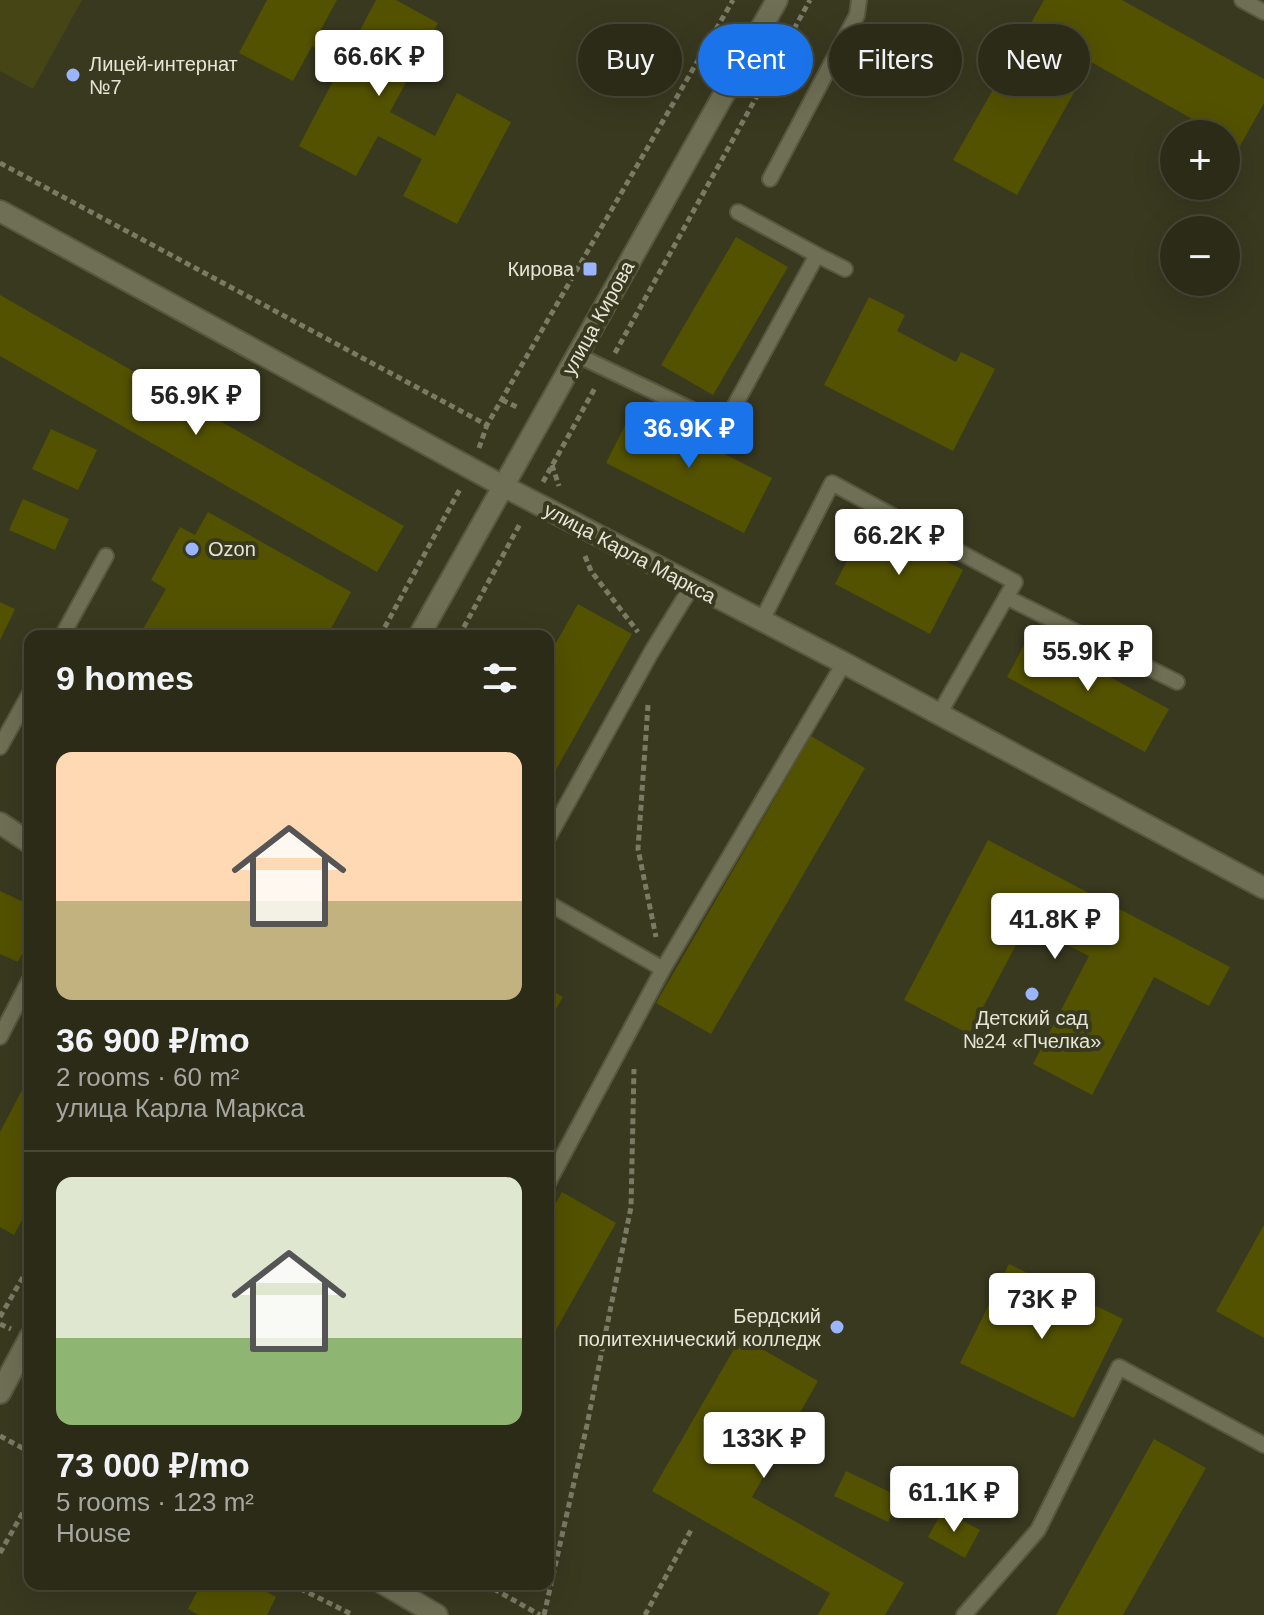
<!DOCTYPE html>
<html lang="en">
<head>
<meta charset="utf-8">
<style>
	:root { --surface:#2b2b18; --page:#333321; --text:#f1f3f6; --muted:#a6a7a2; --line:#474737; --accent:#1a73e8 }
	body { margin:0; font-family:Helvetica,sans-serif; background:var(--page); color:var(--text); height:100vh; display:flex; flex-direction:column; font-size:30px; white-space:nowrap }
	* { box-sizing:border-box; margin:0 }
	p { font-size:26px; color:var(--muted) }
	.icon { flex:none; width:44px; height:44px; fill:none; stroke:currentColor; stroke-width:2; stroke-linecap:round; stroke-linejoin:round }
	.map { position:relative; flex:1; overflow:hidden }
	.panel { position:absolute; left:24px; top:630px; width:530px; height:960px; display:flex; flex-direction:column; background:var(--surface); border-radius:16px; box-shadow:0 8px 32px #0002,0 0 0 2px var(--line) }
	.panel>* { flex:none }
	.banner { position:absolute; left:578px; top:24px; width:566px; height:72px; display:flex; gap:16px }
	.tools { position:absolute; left:1160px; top:120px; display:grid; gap:16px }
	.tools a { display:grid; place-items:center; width:80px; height:80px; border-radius:50%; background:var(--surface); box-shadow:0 8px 32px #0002,0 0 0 2px var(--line); font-size:40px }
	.price { position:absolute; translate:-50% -68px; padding:0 18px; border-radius:8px; background:#fff; color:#222; font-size:26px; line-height:52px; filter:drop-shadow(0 2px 4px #0008) }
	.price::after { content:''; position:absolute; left:50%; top:48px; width:24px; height:18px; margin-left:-12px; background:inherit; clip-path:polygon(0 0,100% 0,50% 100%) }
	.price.selected { background:var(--accent); color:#fff }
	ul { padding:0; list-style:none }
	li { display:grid; align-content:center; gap:16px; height:424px; padding:0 32px }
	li+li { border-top:2px solid var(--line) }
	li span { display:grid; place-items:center; height:248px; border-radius:16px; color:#555 }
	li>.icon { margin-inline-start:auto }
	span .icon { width:144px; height:144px; fill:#fffc; stroke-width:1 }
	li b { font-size:34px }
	h2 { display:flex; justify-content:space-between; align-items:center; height:96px; padding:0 32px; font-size:34px }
	.tag { padding:0 28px; border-radius:36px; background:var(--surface); box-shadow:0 8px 32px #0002,0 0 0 2px var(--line); font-size:28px; line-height:72px }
	.tag.selected { background:var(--accent); color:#fff }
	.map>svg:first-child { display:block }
</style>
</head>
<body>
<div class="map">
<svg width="1264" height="1615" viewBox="0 0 1264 1615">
	<rect width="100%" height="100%" fill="#393920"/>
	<path fill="#464515" d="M0,0H82L33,89L0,71Z"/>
	<path fill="#535200" d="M267,0H337L320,31L351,47L376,0H396L438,23L390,112L435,136L457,93L511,122L457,224L403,196L422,159L378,136L356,176L299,146L343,62L312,46L293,81L239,53Z
		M1044,0H1122L1264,79V103L1240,146L1226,138V134H1219L1091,62L1017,195L953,160Z
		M736,237L788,267L713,395L661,365Z
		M0,295L404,526L377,572L0,356Z
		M869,297L905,315L897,331L956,362L961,352L995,369L953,451L824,385Z
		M634,408L772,478L744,533L606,463Z
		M51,429L97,450L78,490L32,469Z
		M23,499L69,519L55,550L9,530Z
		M208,512L351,592L327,636H139L166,589L151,580L180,527L195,535Z
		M868,521L963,570L930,634L835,584Z
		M0,602L15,609L0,640Z
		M578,604L632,634L548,784V657Z
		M1030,634L1169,709L1145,752L1007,677Z
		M811,736L865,768L711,1034L656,1003Z
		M988,840L1230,967L1209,1006L1154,977L1092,1095L1033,1064L1089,956L1027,924L969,1034L904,1000Z
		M0,891L30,905V938L18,962L0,954Z
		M548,988L563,997L548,1022Z
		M30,1075V1205L14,1235L0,1227V1132Z
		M562,1192L616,1223L548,1344V1217Z
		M1264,1225V1338L1216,1311Z
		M1009,1264L1123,1319L1074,1418L960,1363Z
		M741,1337L818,1381L752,1497L904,1583L885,1615H818L830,1593L652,1491Z
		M1154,1439L1206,1468L1123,1615H1056Z
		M846,1471L900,1497L888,1522L834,1496Z
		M943,1510L980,1530L965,1558L928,1537Z
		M201,1584H252L276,1597L267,1615H199L188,1609Z"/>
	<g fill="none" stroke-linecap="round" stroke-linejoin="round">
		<g stroke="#575741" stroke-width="18">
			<path id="service" d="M1242,0L1264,12
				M770,179L857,15L859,0
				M738,212L817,255
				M577,355L724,425L817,255L845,269
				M1006,597L1177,682
				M761,622L832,483L1015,582L938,716
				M62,636L106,556
				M0,747L30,693
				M548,838L652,651L692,586
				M548,903L663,969
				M0,1037L30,979
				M548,1183L663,969L844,663
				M964,1615L1038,1530L1119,1367L1264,1445"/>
		</g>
		<g stroke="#575741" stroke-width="24">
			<path id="minor" d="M0,211L503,486L844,663L1264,888
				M0,823L30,843"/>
		</g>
		<g stroke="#575741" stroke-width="24">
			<path id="tertiary" d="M419,636L777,0
				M0,1393L30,1337
				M384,1584L437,1615"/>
		</g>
		<path stroke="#7a7b65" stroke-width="5" stroke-dasharray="6 4" stroke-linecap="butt" d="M0,163L487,425L733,0
			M615,353L810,0
			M502,400L519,408
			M479,448L487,425
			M552,465L559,486
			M543,482L596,386
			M585,556L591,571L638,632
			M380,636L460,489
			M459,636L521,522
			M648,705L638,849L656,937
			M0,1317L30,1265
			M0,1324L11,1329
			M0,1436L30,1452
			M0,1553L30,1500
			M291,1584L353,1615
			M485,1584L540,1615
			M544,1615L587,1425L631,1207L634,1069
			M645,1615L691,1530"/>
		<use href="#service" stroke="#6e6f54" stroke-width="14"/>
		<use href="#minor" stroke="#6e6f54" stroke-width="20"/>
		<use href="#tertiary" stroke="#6e6f54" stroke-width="20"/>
	</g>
	<g fill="#9ab5fd" stroke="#393920" stroke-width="3">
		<circle cx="73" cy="75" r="8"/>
		<rect x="582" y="261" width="16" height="16" rx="4"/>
		<circle cx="192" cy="549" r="8"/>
		<circle cx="1032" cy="994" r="8"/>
		<circle cx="837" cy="1327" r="8"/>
	</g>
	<g text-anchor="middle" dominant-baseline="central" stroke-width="8" stroke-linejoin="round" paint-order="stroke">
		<g font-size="20" fill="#e4e5d6" stroke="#393920" text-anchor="start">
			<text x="89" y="64">Лицей-интернат<tspan x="89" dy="23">№7</tspan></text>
			<text x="574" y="269" text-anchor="end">Кирова</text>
			<text x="208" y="549">Ozon</text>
			<text x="1032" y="1018" text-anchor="middle">Детский сад<tspan x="1032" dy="23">№24 «Пчелка»</tspan></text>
			<text x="821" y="1316" text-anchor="end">Бердский<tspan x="821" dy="23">политехнический колледж</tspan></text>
		</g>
		<g font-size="20" fill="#e4e5d6" stroke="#393920">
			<text transform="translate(598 318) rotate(-61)">улица Кирова</text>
			<text transform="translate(630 553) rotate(28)">улица Карла Маркса</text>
		</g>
	</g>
</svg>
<div class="tools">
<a>+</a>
<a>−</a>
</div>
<b class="price" style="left:379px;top:98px">66.6K ₽</b>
<b class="price" style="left:196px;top:437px">56.9K ₽</b>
<b class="price selected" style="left:689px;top:470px">36.9K ₽</b>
<b class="price" style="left:899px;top:577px">66.2K ₽</b>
<b class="price" style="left:1088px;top:693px">55.9K ₽</b>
<b class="price" style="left:1055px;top:961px">41.8K ₽</b>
<b class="price" style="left:1042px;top:1341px">73K ₽</b>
<b class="price" style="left:764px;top:1480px">133K ₽</b>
<b class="price" style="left:954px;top:1534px">61.1K ₽</b>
<div class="banner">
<a class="tag">Buy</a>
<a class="tag selected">Rent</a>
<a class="tag">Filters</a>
<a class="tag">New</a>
</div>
<section class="panel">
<h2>9 homes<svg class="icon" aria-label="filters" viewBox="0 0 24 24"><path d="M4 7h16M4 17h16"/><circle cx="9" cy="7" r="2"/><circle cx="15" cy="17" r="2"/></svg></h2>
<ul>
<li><span style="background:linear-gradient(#ffd9b3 60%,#c2b280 0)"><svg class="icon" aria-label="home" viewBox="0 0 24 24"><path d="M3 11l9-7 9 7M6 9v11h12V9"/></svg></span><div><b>36 900 ₽/mo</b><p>2 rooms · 60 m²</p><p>улица Карла Маркса</p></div></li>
<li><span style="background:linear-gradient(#dfe7d0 65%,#8fb573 0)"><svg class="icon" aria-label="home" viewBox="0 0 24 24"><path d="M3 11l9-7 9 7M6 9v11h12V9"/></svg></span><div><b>73 000 ₽/mo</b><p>5 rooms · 123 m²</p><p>House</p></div></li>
</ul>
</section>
</div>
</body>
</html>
